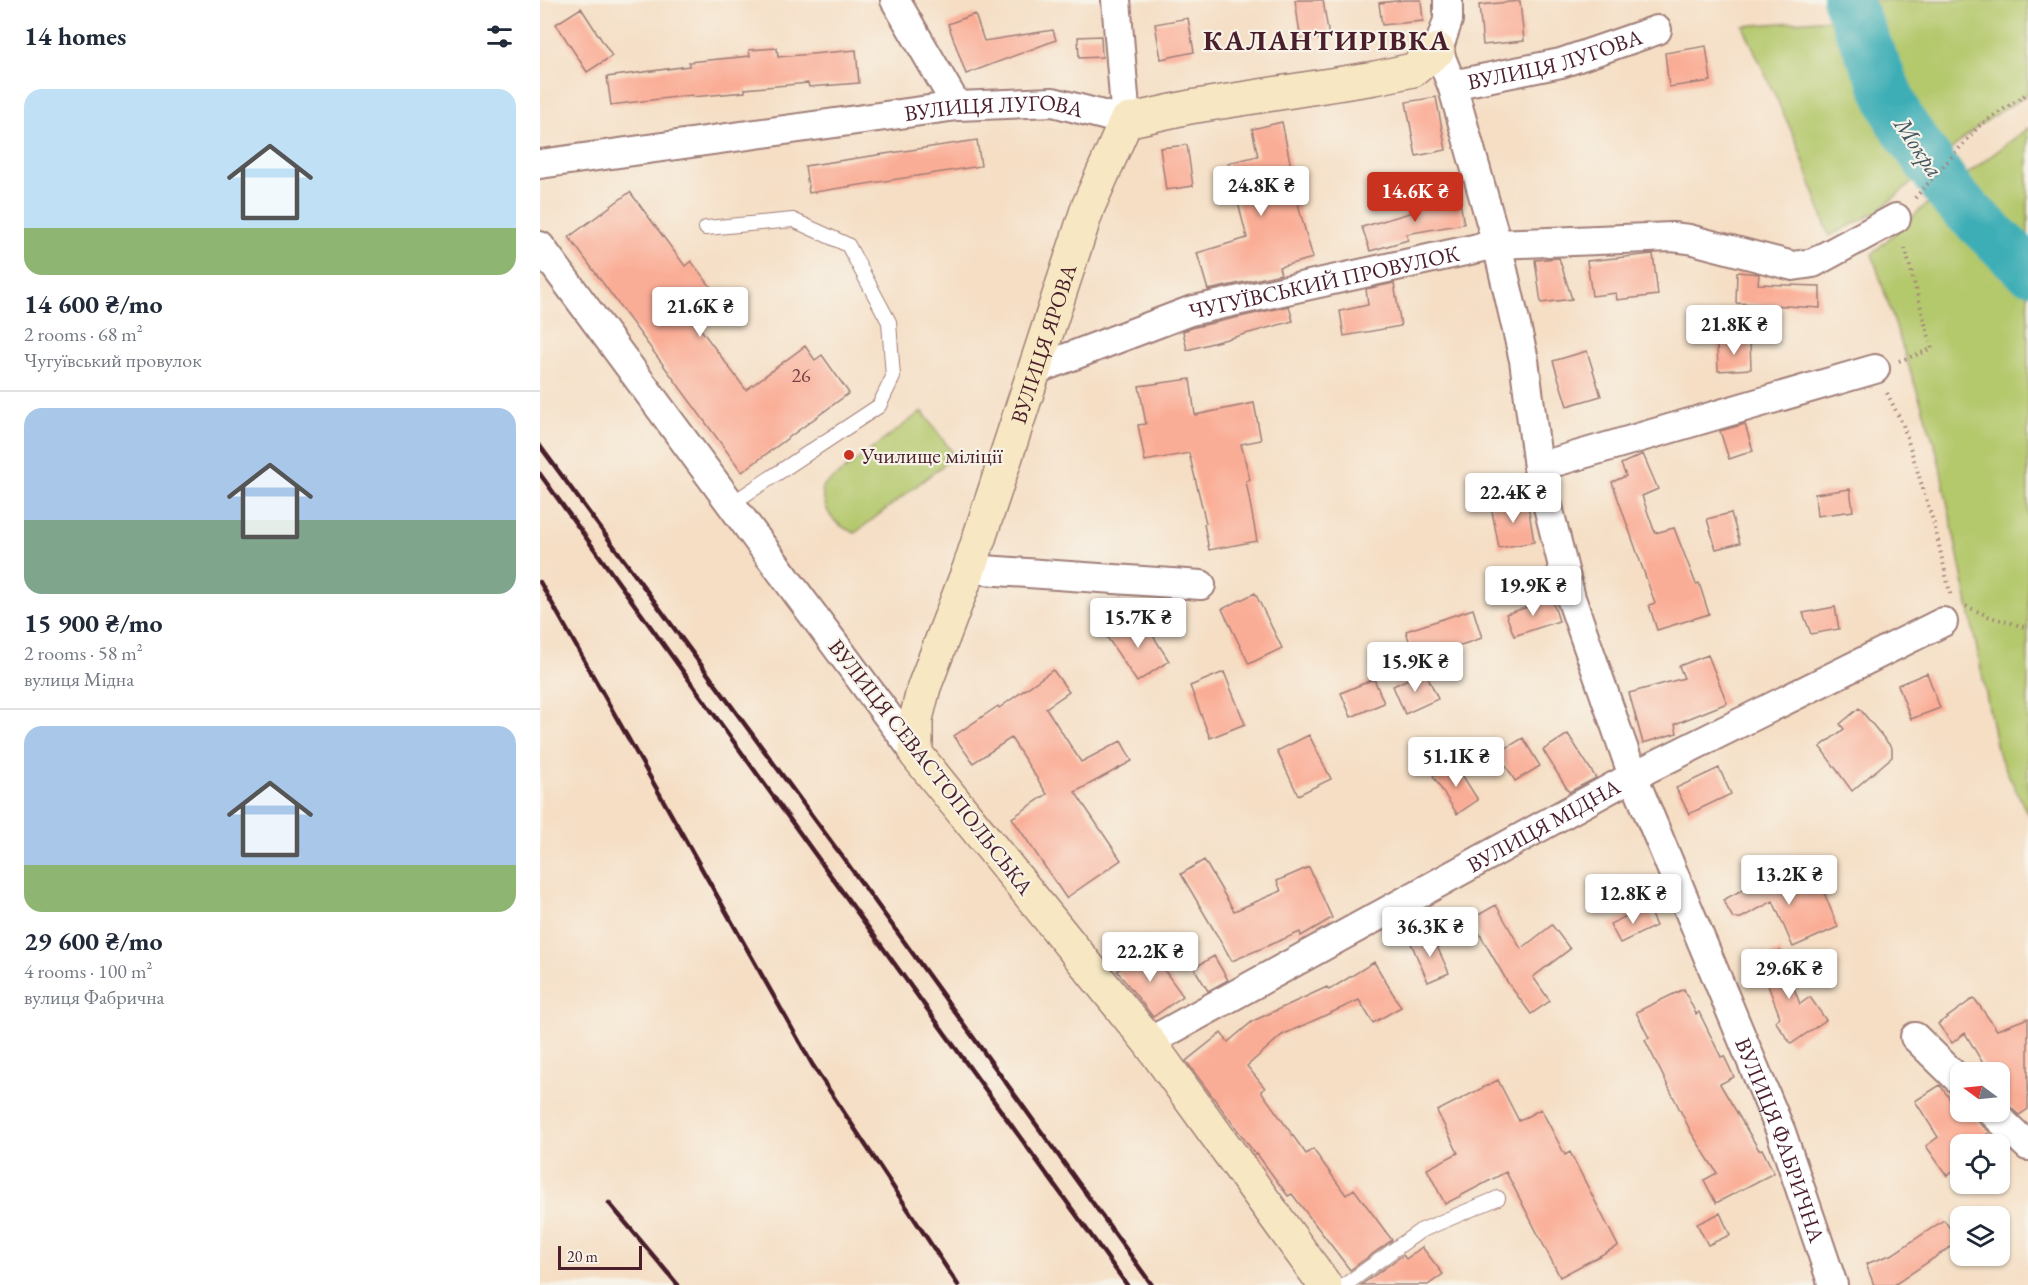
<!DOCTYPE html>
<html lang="en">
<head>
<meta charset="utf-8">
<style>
	:root { --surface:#fff; --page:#f2f2f3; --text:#1f2937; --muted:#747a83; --line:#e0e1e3; --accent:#c8321e }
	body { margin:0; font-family:"EB Garamond",serif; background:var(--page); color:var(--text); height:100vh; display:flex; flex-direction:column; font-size:22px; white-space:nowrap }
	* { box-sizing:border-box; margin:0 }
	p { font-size:20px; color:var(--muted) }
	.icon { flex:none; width:33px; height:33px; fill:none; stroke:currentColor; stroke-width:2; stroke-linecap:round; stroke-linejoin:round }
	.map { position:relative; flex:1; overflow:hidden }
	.sheet { display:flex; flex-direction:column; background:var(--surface); width:540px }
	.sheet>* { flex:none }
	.needle { width:39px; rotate:285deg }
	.buttons { position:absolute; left:1410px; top:1062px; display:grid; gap:12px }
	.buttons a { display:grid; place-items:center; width:60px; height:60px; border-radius:12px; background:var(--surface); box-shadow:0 2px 4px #0004; font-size:30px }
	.scale { position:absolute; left:18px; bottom:15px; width:84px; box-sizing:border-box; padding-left:6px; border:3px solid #4a1f2b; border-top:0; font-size:16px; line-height:21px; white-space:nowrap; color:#4a1f2b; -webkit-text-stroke:4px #f7f3e8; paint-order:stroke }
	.price { position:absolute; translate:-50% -51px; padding:0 14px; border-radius:6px; background:#fff; color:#222; font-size:20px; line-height:39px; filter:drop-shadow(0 2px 3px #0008) }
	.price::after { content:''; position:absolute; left:50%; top:36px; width:18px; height:14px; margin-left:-9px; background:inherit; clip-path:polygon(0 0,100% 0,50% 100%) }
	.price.on { background:var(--accent); color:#fff }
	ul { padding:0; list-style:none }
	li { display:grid; align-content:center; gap:12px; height:318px; padding:0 24px }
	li+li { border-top:2px solid var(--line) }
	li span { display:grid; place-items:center; height:186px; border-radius:18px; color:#555 }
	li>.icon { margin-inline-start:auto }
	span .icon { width:108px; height:108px; fill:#fffc; stroke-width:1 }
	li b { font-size:26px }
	h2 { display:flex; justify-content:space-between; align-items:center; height:72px; padding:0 24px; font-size:26px }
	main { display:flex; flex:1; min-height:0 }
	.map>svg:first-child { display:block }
</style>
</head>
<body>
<main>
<section class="sheet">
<h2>14 homes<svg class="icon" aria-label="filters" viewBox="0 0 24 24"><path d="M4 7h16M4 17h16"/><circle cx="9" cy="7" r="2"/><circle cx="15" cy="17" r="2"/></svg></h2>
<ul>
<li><span style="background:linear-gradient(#bfe0f5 75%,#8fb573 0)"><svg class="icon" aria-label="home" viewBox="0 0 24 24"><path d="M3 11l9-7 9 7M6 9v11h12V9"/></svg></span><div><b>14 600 ₴/mo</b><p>2 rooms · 68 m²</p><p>Чугуївський провулок</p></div></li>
<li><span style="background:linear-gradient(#a9c7e8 60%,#7fa58c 0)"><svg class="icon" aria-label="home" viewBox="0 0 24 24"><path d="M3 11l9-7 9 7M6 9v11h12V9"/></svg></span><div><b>15 900 ₴/mo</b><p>2 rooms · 58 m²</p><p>вулиця Мідна</p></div></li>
<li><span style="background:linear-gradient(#a9c7e8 75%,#8fb573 0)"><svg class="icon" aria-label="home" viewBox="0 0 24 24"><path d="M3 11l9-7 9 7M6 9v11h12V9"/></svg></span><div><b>29 600 ₴/mo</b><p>4 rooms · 100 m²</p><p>вулиця Фабрична</p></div></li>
</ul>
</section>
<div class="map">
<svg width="1488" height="1285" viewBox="0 0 1488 1285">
	<rect width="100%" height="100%" fill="#f7f3e8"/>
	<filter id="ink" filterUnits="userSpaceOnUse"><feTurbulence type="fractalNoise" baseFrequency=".0167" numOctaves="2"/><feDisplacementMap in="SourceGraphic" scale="12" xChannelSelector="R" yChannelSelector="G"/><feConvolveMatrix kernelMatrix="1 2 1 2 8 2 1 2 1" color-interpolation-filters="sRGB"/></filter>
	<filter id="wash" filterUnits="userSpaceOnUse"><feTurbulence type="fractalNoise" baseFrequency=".008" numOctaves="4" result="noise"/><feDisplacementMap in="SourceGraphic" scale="24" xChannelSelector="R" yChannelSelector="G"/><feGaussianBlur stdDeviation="1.35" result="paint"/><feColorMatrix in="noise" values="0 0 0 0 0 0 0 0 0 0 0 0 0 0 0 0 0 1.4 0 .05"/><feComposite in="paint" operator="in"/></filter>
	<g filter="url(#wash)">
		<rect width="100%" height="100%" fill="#f5dec4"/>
		<path fill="#b4c86c" stroke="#7f744c" stroke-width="1.5" d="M1289,0H1488V94L1441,124L1337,212L1289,236L1257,143L1203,26L1292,19Z
			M1488,128V815L1458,753L1397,452L1332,254L1382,208Z
			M382,411L415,456L315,533C292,524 284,512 282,487Z"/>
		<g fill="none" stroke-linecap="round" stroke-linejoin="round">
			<path stroke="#3caeb6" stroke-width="50" d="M1307,0L1360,121L1415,199L1488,269"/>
		</g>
		<g id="blocks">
			<path fill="#faad96" d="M755,0H783L789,37L761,41Z
				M864,0H881L883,21L842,25L839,3Z
				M980,1L984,41L943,45L939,5Z
				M41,8L72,56L47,72L16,24Z
				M435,14L444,41L513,30L516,40L426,74L408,24Z
				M648,18L654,52L621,59L615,24Z
				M561,36L562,57L539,58L538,37Z
				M1166,46L1171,81L1129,87L1125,53Z
				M237,48L238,57L316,50L319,83L269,87L268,83L205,89V92L152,97V95L71,105L67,77L149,66V62L210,56L209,50Z
				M896,97L906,150L876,156L866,102Z
				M742,122L760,212L773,258L739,267L741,274L668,290L657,253L707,238L688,163L718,156L712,129Z
				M437,140L441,166L269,193L265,166Z
				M647,145L653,186L626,190L620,148Z
				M90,192L145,266L151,261L171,287L144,307L206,390L265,346L275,360L282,355L309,393L202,472L29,237Z
				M919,196L924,224L866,234L868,240L830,251L822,227L880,210L879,203Z
				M1113,254L1118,295L1077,300L1076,293L1052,296L1047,261Z
				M1019,258L1032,299L1001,303L995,260Z
				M1197,272L1219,274L1218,284L1280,286V308L1196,303Z
				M854,283L861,326L804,336L800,311L828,305L826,289Z
				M749,306L753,321L647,350L643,331L655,327Z
				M1210,342L1211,369L1178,371L1177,344Z
				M1047,351L1061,396L1027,406L1013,361Z
				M650,379L655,415L714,403L721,440L701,444L710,480L706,481L717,541L669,550L664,524L666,523L649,453L605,461L598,425L606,424L599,386Z
				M1205,424L1213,451L1189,459L1180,431Z
				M1103,454L1118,489L1102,496L1115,533L1134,528L1156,584L1159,583L1169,614L1117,630L1109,605L1115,603L1072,482L1086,476L1081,464Z
				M1310,489L1313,511L1277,516L1275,494Z
				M987,499L994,542L959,548L951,506Z
				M1191,513L1200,543L1176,549L1167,519Z
				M715,593L742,648L709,664L682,609Z
				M1012,599L1019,621L974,636L966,614Z
				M1295,607L1299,629L1271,634L1263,613Z
				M933,609L942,638L875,660L866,631Z
				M600,615L629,661L597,682L567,637Z
				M1168,655L1187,703L1135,724L1137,733L1103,743L1089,693L1144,678L1139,666Z
				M513,670L529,692L506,708L541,762L581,741L592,761L535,792L581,860L526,898L472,818L507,794L471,738L433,763L414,736L458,706L459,708Z
				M885,671L898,699L865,714L853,686Z
				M684,672L705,724L670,738L650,686Z
				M1387,673L1400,708L1371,719L1358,685Z
				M834,679L844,703L811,717L801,693Z
				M1319,708L1352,748V757L1312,791L1280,747L1304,729L1300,724Z
				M1028,734L1056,778L1029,792L1003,750Z
				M769,735L791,779L758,795L737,751Z
				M983,738L1000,766L975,781L958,753Z
				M914,762L938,800L917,814L893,776Z
				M1179,768L1191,794L1149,814L1136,788Z
				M664,860L694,911L741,891L737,881L769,867L792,918L761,936L760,932L692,961L641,874Z
				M1274,868L1298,927L1253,947L1233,901L1201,918H1193L1183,900L1219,881H1228L1232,889Z
				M956,905L981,949L1012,925L1030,949L993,977L1010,1001L991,1014L968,983L931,919Z
				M1107,906L1116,926L1080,943L1070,924Z
				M891,933L909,973L888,982L871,943Z
				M609,949L643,996L613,1017L577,971Z
				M1240,951L1260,1004L1270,997L1286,1020L1251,1044L1235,1021L1240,1017L1218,959Z
				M674,956L688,980L668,991L654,968Z
				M834,962L861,1007L833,1023L819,1000L742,1035L707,1066L725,1088L721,1091L766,1154L773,1149L806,1195L814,1189L852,1240L810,1270L752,1194L748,1196L717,1154L716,1155L646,1061L681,1033L688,1042L713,1021L787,987L789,990Z
				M1144,989L1156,1014L1159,1012L1181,1057L1184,1056L1194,1077L1180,1084L1219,1150L1222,1149L1234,1173L1176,1203L1164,1180L1177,1173L1152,1134L1105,1040L1109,1038L1096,1012Z
				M1434,998L1457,1030L1488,1018V1109L1479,1115L1460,1098V1072H1448L1425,1033L1412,1043L1398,1024Z
				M958,1080L979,1121L1001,1109L1025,1155L1030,1152L1078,1246L1020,1277L966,1172L905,1204L887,1169L918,1153L897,1111Z
				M1400,1085L1424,1119L1436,1112V1117L1440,1124L1450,1132L1446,1135L1453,1144H1420V1172L1418,1168L1407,1176L1386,1146L1398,1137L1375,1101Z
				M1180,1213L1190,1235L1168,1245L1157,1224Z
				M1404,1220L1419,1241L1354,1285H1334L1326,1264L1353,1254Z
				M882,1247L903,1274L888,1285H821L863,1255L866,1259Z"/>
		</g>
	</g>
	<g filter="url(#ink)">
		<use href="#blocks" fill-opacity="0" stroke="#a07e78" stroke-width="1.5"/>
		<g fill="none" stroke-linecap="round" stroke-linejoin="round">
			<g stroke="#a07e78" stroke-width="16">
				<path id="lane" d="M166,228L253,220L308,245L349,322L353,377L339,406L191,504
					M805,1285L880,1231L958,1198"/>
			</g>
			<g stroke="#a07e78" stroke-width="32">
				<g id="street">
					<path d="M355,0L417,106"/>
					<path id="s1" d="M908,0V20L898,50L912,85L957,244L984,360L998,467L1031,598L1093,776L1241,1132L1293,1285"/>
					<path id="s2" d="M912,85L1021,63L1117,30"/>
					<path id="s3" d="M0,164L417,106L513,102L586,121L576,0"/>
					<path d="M0,246L376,754"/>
					<path id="s4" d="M495,370L650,311L957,244L1132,237L1149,239L1253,266L1273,263L1356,218"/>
					<path d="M998,467L1335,369"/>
					<path d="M429,569L661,585"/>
					<path d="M1375,1037L1420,1081"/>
					<path id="s5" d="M609,1042L1093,776L1403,622"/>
					<path d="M1452,1112L1488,1146"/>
				</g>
			</g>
			<g stroke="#a07e78" stroke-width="36">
				<g id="secondary">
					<path id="s6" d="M785,1285L609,1042L376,754V719L384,687L429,569L548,207L586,121L650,107L835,78L873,70L898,50"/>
				</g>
			</g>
			<path stroke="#a07e78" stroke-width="4" stroke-dasharray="1.5 4.5" stroke-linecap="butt" d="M1375,198L1440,125L1488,93
				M1359,361L1392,349L1364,245
				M1347,393L1363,425L1394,524L1411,597
				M1426,606L1450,617L1488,628"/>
			<use href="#lane" stroke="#fff" stroke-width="14"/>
			<use href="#street" stroke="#fff" stroke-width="28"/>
			<use href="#secondary" stroke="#f7e8c3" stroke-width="33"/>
			<path stroke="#4a1f2b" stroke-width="4.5" d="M0,446L329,893L612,1285
				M0,474L587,1285
				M0,582L272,1064L418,1285
				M69,1203L138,1285"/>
		</g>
	</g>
	<circle fill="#c8321e" stroke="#f7f3e8" stroke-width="2" cx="309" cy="455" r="6"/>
	<g text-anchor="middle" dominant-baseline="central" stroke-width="4.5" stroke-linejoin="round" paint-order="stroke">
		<g font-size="20" fill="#764246">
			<text x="261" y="375">26</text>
		</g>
		<g font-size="22" fill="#4a1f2b" stroke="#f7f3e8">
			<text stroke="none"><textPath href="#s2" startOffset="106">ВУЛИЦЯ ЛУГОВА</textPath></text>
			<text stroke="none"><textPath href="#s3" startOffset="458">ВУЛИЦЯ ЛУГОВА</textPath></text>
			<text stroke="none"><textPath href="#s4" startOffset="303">ЧУГУЇВСЬКИЙ ПРОВУЛОК</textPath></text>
			<text stroke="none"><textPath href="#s6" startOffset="1102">ВУЛИЦЯ ЯРОВА</textPath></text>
			<text transform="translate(391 767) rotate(52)">ВУЛИЦЯ СЕВАСТОПОЛЬСЬКА</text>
			<text stroke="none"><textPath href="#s5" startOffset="450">ВУЛИЦЯ МІДНА</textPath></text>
			<text stroke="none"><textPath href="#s1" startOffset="1198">ВУЛИЦЯ ФАБРИЧНА</textPath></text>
		</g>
		<g font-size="22" fill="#4a1f2b" stroke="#f7f3e8" text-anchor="start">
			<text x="321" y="455">Училище міліції</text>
		</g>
		<g font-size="24" font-style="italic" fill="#445863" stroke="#f7f3e8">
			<text transform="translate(1379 147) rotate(56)">Мокра</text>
		</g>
		<g font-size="28" font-weight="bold" letter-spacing="1.5" fill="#4a1f2b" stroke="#f7f3e8">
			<text x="787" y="40">КАЛАНТИРІВКА</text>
		</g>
	</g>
</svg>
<div class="buttons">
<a><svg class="needle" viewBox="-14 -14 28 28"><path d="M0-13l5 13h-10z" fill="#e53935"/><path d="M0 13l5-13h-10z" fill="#747a83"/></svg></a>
<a><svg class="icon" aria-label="locate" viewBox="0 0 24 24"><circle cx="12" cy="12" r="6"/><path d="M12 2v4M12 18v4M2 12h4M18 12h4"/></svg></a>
<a><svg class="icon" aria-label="layers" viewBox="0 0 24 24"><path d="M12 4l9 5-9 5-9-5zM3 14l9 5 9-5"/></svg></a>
</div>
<div class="scale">20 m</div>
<b class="price" style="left:721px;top:217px">24.8K ₴</b>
<b class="price on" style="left:875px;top:223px">14.6K ₴</b>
<b class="price" style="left:160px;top:338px">21.6K ₴</b>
<b class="price" style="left:1194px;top:356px">21.8K ₴</b>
<b class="price" style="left:973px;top:524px">22.4K ₴</b>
<b class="price" style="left:993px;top:617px">19.9K ₴</b>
<b class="price" style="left:598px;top:649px">15.7K ₴</b>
<b class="price" style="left:875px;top:693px">15.9K ₴</b>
<b class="price" style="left:916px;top:788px">51.1K ₴</b>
<b class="price" style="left:1249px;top:906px">13.2K ₴</b>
<b class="price" style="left:1093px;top:925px">12.8K ₴</b>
<b class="price" style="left:890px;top:958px">36.3K ₴</b>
<b class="price" style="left:610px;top:983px">22.2K ₴</b>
<b class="price" style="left:1249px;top:1000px">29.6K ₴</b>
</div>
</main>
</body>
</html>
